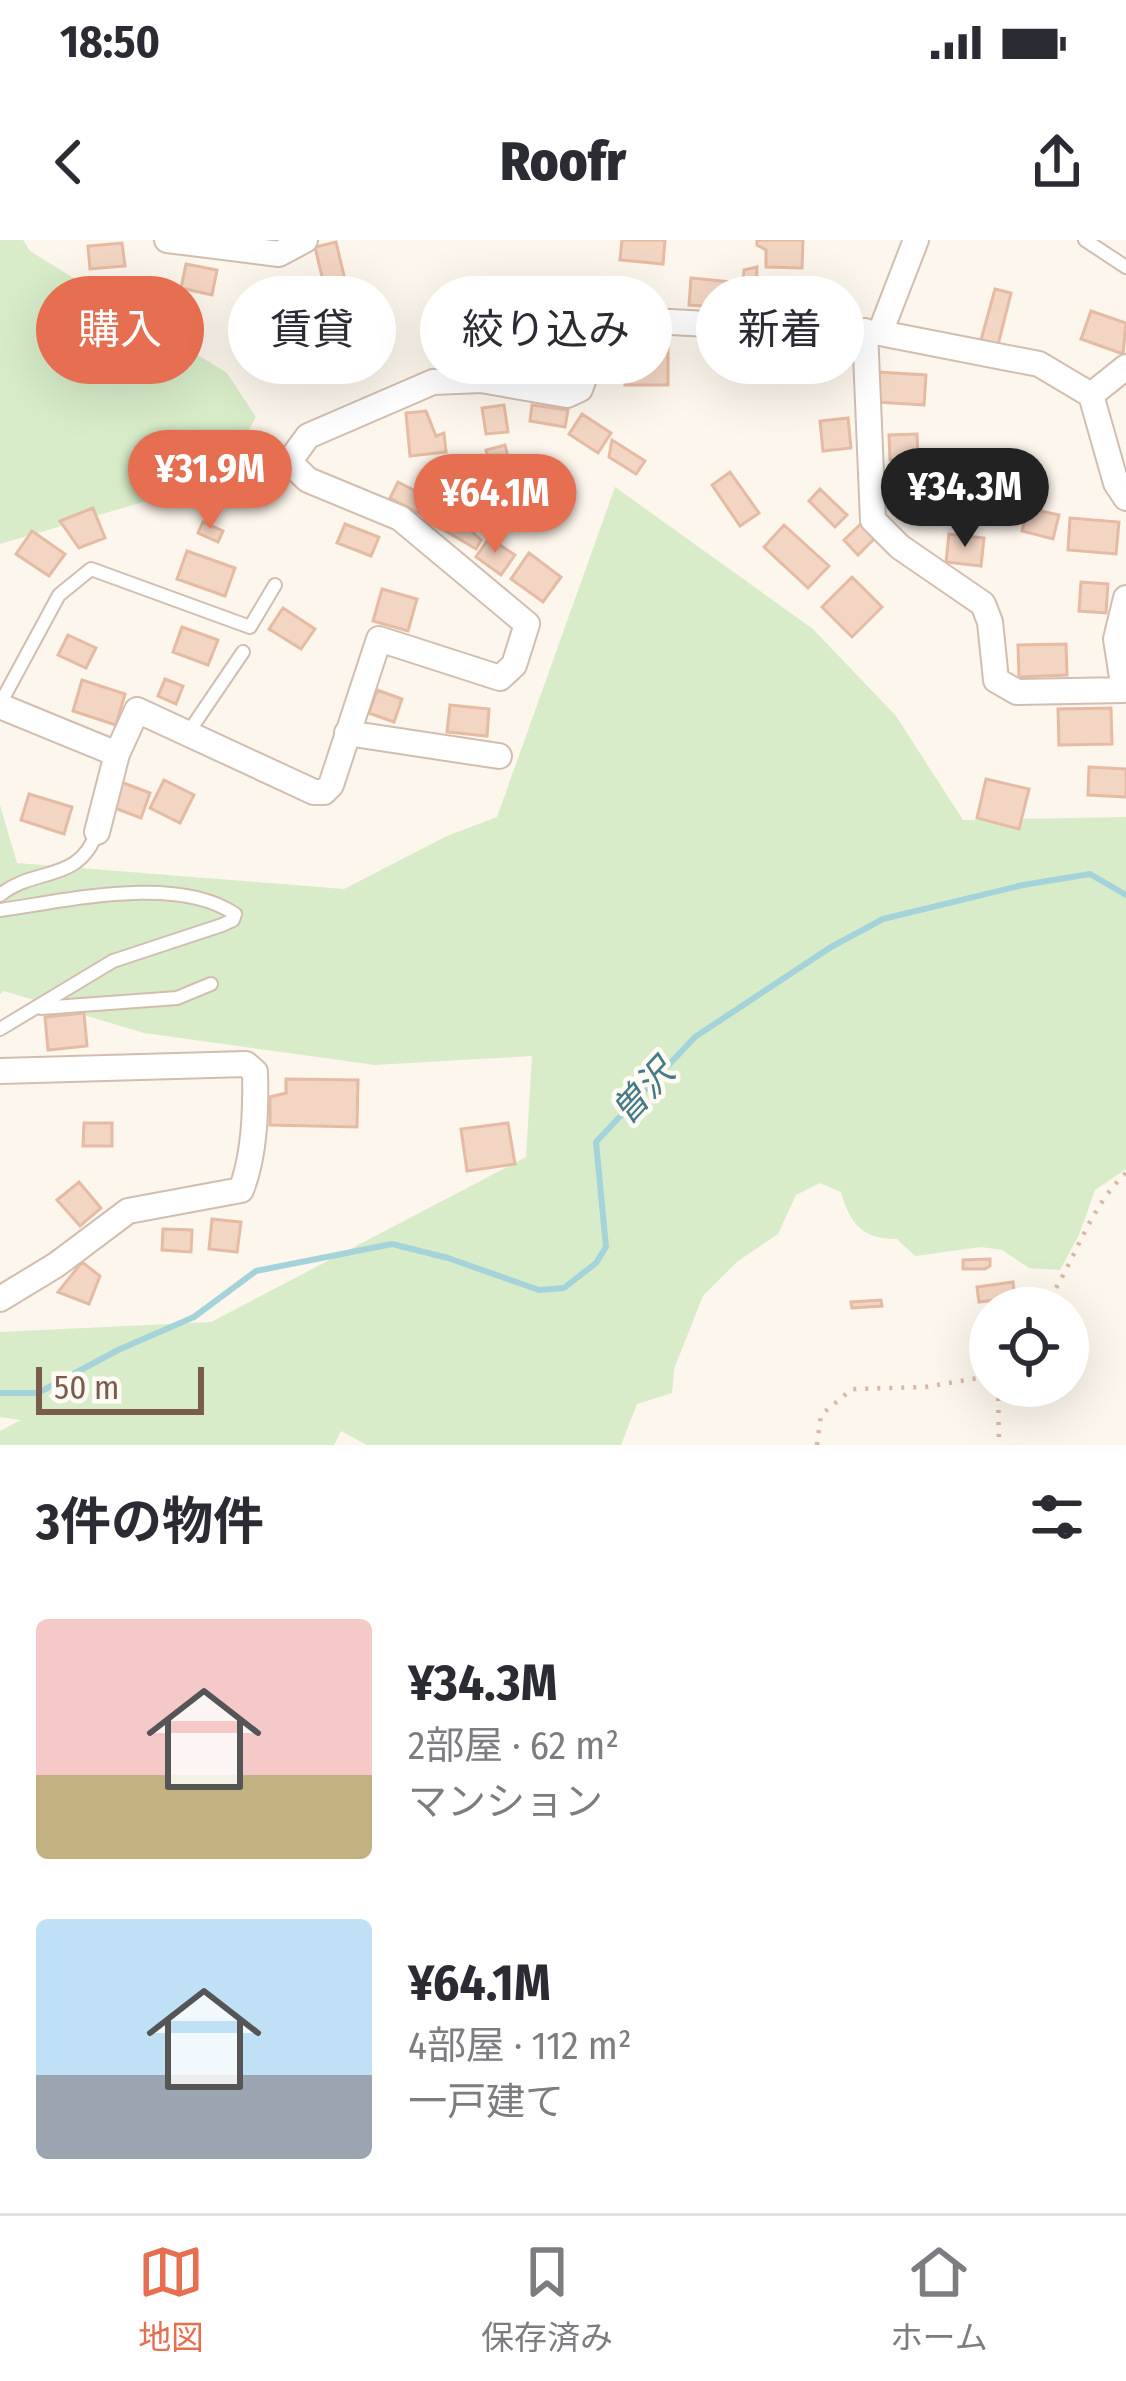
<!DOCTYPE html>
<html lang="ja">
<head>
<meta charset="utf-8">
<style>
	:root { --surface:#fff; --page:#f7f7f7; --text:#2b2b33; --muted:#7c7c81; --line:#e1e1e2; --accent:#e76f51 }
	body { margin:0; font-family:"Fira Sans Condensed","Noto Sans JP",sans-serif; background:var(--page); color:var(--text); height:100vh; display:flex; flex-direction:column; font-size:45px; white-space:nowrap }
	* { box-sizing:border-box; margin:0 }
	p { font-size:39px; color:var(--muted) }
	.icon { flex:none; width:66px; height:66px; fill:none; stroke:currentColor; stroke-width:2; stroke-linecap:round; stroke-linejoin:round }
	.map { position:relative; height:1205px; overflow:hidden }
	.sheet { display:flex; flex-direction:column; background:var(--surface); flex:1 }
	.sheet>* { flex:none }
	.hud { position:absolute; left:36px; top:36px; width:1056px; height:108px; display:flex; gap:24px }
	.buttons { position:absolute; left:969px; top:1047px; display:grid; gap:24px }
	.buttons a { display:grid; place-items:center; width:120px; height:120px; border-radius:50%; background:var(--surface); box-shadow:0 12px 48px #0002; font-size:60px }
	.scale { position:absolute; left:36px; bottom:30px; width:168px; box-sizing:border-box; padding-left:12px; border:6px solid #7a5c4d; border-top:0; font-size:33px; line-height:42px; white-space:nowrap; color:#7a5c4d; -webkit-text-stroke:9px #fffaf3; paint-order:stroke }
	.price { position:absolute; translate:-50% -102px; padding:0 27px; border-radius:42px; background:var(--accent); color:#fff; font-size:39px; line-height:78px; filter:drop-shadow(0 3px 6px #0008) }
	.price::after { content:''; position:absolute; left:50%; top:72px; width:36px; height:27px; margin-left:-18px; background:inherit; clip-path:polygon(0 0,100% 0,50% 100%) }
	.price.current { background:#222; color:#fff }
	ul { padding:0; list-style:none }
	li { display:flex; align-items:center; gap:36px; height:300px; padding:0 36px }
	li span { display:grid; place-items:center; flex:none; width:336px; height:240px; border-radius:12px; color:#555 }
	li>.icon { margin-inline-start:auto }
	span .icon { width:144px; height:144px; fill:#fffc; stroke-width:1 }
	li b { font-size:51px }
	h2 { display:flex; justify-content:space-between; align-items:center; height:144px; padding:0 36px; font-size:51px }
	.pill { padding:0 42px; border-radius:54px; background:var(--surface); box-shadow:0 12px 48px #0002; font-size:42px; line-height:108px }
	.pill.current { background:var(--accent); color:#fff }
	.status { display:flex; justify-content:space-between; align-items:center; height:84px; padding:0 60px; background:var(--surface); direction:ltr }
	.status svg { height:33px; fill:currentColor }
	header { display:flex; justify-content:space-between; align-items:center; height:156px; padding:0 36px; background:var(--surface); font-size:54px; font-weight:800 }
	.tab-bar { display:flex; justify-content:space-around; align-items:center; height:168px; border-top:3px solid var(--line); background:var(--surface); font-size:33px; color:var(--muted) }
	.tab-bar a { display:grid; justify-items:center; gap:6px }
	.tab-bar .current { color:var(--accent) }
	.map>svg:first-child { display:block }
</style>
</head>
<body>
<div class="status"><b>18:50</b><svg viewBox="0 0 49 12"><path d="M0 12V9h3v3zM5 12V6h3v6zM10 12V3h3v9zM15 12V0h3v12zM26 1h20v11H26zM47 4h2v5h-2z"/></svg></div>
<header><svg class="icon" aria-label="back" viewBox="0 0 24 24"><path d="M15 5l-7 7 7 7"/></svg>Roofr<svg class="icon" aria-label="share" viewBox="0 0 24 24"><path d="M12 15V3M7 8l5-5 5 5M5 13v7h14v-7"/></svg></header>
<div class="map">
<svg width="1126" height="1205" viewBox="0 0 1126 1205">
	<rect width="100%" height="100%" fill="#fdf6ec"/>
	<path fill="#d8ecc9" d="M0,0H23L30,11L227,133L256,177L222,239L0,304Z
		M615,247L813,389L896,476L963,580L1126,577V929L1095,950L1079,995L1060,1030L1029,1028L1002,1010L981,1007L915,1016L897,999C862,999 850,984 841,952L820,943L796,955L778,994L738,1021L703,1056L674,1129L672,1153L637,1164L621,1205H367L341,1191L334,1205H0V1191L21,1180L0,1177V1092L211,1082L526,917L532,816L375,825L144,793L4,751L0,754V565L17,623L344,649L447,596L497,577Z"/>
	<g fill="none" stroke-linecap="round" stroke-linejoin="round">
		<path stroke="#a5d3da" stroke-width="6" d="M0,1153H38L118,1110L194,1077L256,1031L392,1004L448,1018L539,1050L564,1048L596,1023L606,1007L596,902L695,797L831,707L883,679L1023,645L1090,634L1126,655"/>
	</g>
	<path fill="#f3d5c3" stroke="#e6bba3" stroke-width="3" d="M622,0H665L663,24L620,20Z
		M757,0H803L802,28L766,27V10L757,5Z
		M336,2L345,40L324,45L315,7Z
		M122,3L125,26L90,29L88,6Z
		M186,24L217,30L212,55L181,48Z
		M757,27L756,51L742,53L744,30Z
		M691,38L733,42L731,68L689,65Z
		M995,49L1011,53L998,105L981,100Z
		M762,55L799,57L798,76L761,74Z
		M1091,71L1126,83L1123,114L1081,99Z
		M668,108V145H625V109Z
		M540,119L571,120L570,142L539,140Z
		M878,132L926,135L924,165L876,162Z
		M504,165L508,192L486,194L482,168Z
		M532,165L568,170L565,187L530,181Z
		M426,171L436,196L444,193L446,212L410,216L406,173Z
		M582,174L611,193L598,213L569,194Z
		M848,178L851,208L823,211L820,181Z
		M917,194L918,219L890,220L889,195Z
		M612,200L645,221L636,234L609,217Z
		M505,205L517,252L489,259L483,231L492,232L486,210Z
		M730,232L759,273L740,286L712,245Z
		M398,242L433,260L424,276L390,258Z
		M820,249L847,275L835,287L809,261Z
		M1017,252L1034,255L1031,267L1015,264Z
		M519,255L523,267L501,273L498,261Z
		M946,258L954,262L943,281L935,276Z
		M905,261L918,263L916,279L903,278Z
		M440,262L481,300L476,309L429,281Z
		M93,268L105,298L79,308L60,281Z
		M1027,268L1059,275L1053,299L1022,291Z
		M1070,278L1119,282L1116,314L1068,310Z
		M865,280L878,295L858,315L844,300Z
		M203,282L223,291L218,302L198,293Z
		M345,284L379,297L371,316L337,303Z
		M784,285L829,326L808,348L764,307Z
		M32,291L65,314L49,336L16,314Z
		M949,294L984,298L981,326L946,322Z
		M489,298L515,315L501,335L476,317Z
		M187,311L235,328L225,356L177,339Z
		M529,313L561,337L543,362L511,339Z
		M852,337L882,367L852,397L822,367Z
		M1081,342L1108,344L1106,373L1079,371Z
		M382,349L417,359L408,391L373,381Z
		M283,368L315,389L301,409L269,389Z
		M182,387L218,400L208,425L173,412Z
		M68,395L96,408L86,428L58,415Z
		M1066,404L1067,435L1019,437L1018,405Z
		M165,439L183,446L176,464L158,456Z
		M82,440L125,454L116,485L73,471Z
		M377,450L402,459L394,482L369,473Z
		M450,465L489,469L487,496L447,492Z
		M1111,468L1112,504L1059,505L1058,469Z
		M1089,527L1126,529V557L1088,555Z
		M986,539L1029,549L1019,589L977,578Z
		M164,540L194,555L180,583L150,568Z
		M121,542L150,553L141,578L112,567Z
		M29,554L72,567L64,594L21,580Z
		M84,773L87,806L48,810L45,777Z
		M286,839L358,840L357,887L270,885V857L286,853Z
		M84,883H112V906H83Z
		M508,883L515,924L467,931L461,889Z
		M79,942L101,968L80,986L57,960Z
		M212,979L241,982L237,1012L209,1009Z
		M163,989L192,990L191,1012L162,1010Z
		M990,1019V1026L985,1029H963V1020Z
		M82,1022L100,1036L89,1064L58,1052Z
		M1013,1042L1015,1058L979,1062L977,1047Z
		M881,1060L882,1066L852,1068L851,1062Z"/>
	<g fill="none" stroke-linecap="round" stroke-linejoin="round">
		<g stroke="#d1beb0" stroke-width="16">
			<path id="lane" d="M1085,0L1126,27
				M0,464L59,355L91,329L250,387L275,345
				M188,493L243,412
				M0,655C36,626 78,644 97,592
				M0,670C66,661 176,634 235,674L233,680L222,685L113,721L0,789
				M41,768L177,758L211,744"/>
		</g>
		<g stroke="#d1beb0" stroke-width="28">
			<path id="street" d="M167,0L279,14L305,0
				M865,91L873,280L900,307L983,364L990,382L996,440L1017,452L1124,450L1116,399L1126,358
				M880,93L916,0
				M1091,155L1126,127
				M0,466L117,514L137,470L314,552H324L331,545L379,399L500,438L514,425L527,384L400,278L308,240L289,222L308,196L433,142L481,140L567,155L580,149L599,98L633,80L880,93L1039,124L1091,155L1116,243L1126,258
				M347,493L499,516
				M97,592L117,514
				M0,831L246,824L255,832C256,870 255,915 241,950L128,971L56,1025L0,1059"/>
		</g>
		<path stroke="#d9b8a5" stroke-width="4.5" stroke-dasharray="3 9" stroke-linecap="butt" d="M1043,1068C1075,1024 1086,971 1126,933
			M998,1146L999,1205
			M817,1205L821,1175L852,1149L925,1147L990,1136"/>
		<use href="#lane" stroke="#fff" stroke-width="12"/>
		<use href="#street" stroke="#fff" stroke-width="24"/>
	</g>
	<g text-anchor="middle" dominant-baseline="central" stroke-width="9" stroke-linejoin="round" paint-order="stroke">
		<g font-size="36" font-style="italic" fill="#437c86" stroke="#fffaf3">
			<text transform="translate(643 852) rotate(-47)">曽沢</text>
		</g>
	</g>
</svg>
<div class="buttons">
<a><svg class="icon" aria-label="locate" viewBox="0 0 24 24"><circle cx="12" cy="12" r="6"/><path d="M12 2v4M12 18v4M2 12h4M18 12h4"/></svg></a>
</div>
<div class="scale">50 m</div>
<b class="price" style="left:210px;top:292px">¥31.9M</b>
<b class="price current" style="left:965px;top:310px">¥34.3M</b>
<b class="price" style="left:495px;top:316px">¥64.1M</b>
<div class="hud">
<a class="pill current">購入</a>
<a class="pill">賃貸</a>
<a class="pill">絞り込み</a>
<a class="pill">新着</a>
</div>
</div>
<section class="sheet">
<h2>3件の物件<svg class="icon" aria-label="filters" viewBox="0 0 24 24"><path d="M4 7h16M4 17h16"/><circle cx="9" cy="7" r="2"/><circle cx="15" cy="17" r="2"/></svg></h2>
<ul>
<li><span style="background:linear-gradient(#f6c9c9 65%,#c2b280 0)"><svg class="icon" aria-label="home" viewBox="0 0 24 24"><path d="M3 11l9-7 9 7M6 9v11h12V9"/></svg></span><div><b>¥34.3M</b><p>2部屋 · 62 m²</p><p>マンション</p></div></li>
<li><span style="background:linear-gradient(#bfe0f5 65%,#9aa5b1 0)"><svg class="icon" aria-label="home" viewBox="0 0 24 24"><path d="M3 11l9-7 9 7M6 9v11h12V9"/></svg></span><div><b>¥64.1M</b><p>4部屋 · 112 m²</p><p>一戸建て</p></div></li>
</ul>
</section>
<nav class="tab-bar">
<a class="current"><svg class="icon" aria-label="map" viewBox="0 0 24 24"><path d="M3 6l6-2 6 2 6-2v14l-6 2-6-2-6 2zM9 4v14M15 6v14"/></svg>地図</a>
<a><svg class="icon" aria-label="saved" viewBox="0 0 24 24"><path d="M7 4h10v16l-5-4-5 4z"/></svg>保存済み</a>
<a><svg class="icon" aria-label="home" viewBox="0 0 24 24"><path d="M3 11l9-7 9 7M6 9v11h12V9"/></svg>ホーム</a>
</nav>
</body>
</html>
